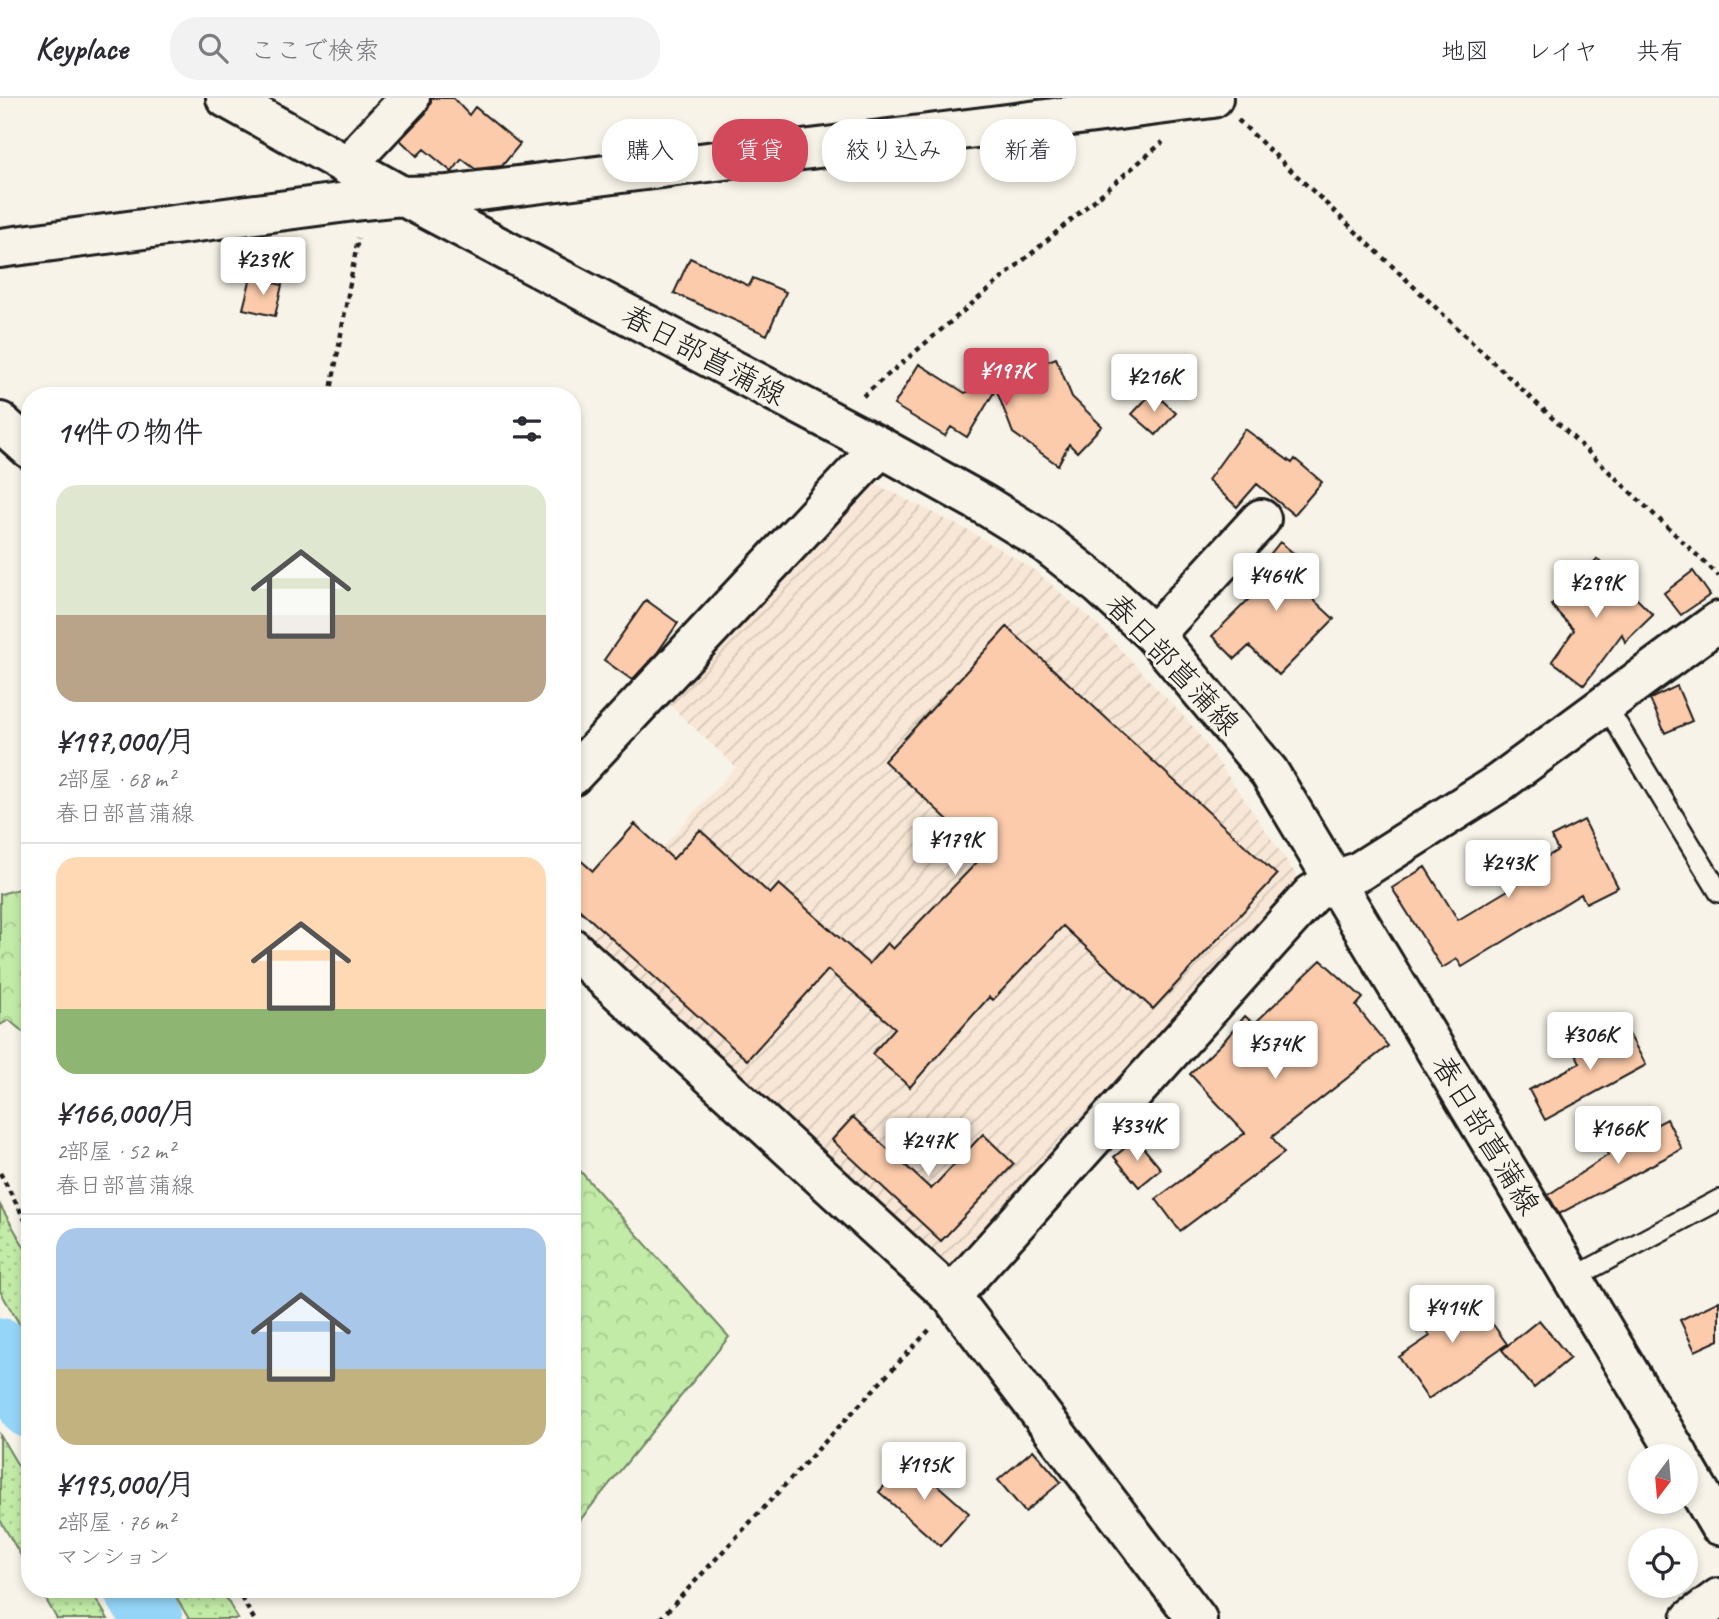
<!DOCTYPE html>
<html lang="ja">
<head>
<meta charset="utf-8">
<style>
	:root { --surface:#fff; --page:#f2f2f3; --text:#2b2b33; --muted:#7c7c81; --line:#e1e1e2; --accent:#d1495b }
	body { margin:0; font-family:Caveat,"Klee One",sans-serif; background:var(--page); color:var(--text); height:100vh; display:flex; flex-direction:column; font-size:26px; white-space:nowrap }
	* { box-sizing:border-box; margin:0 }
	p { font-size:23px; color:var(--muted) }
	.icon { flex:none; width:38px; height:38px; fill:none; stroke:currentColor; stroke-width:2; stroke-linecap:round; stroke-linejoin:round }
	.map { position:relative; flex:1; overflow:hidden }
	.details { position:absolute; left:21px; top:289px; width:560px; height:1211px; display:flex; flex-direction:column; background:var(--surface); border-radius:28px; box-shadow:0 4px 10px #0003 }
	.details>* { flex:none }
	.hud { position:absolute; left:602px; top:21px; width:665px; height:63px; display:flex; gap:14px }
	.needle { width:46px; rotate:196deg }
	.controls { position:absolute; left:1628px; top:1346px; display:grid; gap:14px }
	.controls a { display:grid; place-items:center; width:70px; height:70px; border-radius:50%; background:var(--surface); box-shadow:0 4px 10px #0003; font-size:35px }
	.price { position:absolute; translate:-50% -60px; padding:0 16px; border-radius:7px; background:#fff; color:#222; font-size:23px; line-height:46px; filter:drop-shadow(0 2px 4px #0008) }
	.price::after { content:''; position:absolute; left:50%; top:42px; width:21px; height:16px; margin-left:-10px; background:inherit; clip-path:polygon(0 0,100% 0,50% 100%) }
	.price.on { background:var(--accent); color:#fff }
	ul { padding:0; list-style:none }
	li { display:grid; align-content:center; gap:14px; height:371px; padding:0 35px }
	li+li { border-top:2px solid var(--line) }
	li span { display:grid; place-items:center; height:217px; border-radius:21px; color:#555 }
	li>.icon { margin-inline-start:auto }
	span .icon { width:126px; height:126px; fill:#fffc; stroke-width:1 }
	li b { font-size:30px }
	h2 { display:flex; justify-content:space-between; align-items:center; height:84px; padding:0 35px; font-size:30px }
	.chip { padding:0 24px; border-radius:28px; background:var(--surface); box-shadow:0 4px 10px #0003; font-size:24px; line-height:63px }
	.chip.on { background:var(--accent); color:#fff }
	header { display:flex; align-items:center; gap:42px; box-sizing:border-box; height:98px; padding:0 35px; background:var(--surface); border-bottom:2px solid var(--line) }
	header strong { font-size:33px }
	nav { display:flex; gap:38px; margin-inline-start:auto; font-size:24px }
	.search { width:490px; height:63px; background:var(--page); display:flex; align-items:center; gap:18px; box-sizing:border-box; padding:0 24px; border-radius:28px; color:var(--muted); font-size:26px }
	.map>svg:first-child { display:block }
</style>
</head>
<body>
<header>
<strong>Keyplace</strong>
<div class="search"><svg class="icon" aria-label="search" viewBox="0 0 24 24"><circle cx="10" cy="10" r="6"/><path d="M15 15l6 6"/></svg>ここで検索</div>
<nav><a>地図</a><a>レイヤ</a><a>共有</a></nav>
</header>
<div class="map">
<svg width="1719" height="1521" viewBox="0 0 1719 1521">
	<defs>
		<pattern id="industrial-furrows" width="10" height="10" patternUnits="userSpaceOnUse" patternTransform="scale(1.75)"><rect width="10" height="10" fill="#f8e7d6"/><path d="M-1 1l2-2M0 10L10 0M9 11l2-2" fill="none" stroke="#d4c6b7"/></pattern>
		<pattern id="grass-dots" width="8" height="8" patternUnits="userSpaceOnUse" patternTransform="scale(1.75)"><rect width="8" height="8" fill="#c2eba7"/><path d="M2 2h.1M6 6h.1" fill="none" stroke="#a6c98f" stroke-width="1.8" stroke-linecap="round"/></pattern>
		<pattern id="forest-crowns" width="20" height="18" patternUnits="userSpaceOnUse" patternTransform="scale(1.75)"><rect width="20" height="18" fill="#c2eba7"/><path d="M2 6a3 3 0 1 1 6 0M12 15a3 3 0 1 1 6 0" fill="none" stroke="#a6c98f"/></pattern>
	</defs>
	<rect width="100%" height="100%" fill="#f7f3e8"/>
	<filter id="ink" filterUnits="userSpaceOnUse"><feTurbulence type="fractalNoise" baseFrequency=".0143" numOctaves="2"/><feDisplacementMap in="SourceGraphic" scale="14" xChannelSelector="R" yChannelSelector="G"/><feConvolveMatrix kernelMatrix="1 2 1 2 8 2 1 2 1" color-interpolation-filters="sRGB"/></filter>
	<g filter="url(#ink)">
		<path fill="url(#industrial-furrows)" d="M868,382L971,434L1033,471L1097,526L1196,632L1300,782L1051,1051L1044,1074L953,1169H937L581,838L736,669L662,600Z"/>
		<path fill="url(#grass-dots)" stroke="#6f8462" stroke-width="2" d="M0,1107L30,1159V1244L0,1193Z
			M0,1337L30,1388V1473L0,1422Z
			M40,1491H90L108,1521H57Z
			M171,1491H221L238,1521H189Z"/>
		<path fill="url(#forest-crowns)" stroke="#6f8462" stroke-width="2" d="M30,788V940L9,922L0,927V796Z
			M572,1064L729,1239L572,1432Z"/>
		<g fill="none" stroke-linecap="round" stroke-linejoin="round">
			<path stroke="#95d5f7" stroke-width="61" d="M0,1250L30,1310
				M134,1491L152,1521"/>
		</g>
		<path fill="#fccbab" stroke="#1c1c1c" stroke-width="2" d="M432,0H453L469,17L475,9L520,46L502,68L475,71L462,61L452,74L424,51L417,58L400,42L426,15Z
			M690,160L749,188L753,180L786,194L767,237L674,195Z
			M251,179L282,187L275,218L243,211Z
			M1056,260L1072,299L1102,328L1077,354L1069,346L1058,367L1013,335L996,291L967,339L951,329L945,338L894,307L919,266L965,295Z
			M1153,294L1176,315L1156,337L1132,316Z
			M1245,331L1292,365L1295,361L1322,384L1294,417L1257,386L1237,409L1208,382Z
			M1280,444L1316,474L1302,491L1334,521L1279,577L1249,548L1235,561L1212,538L1254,496L1244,489Z
			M1597,461L1653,517L1625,544L1622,536L1584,587L1552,563L1574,532L1551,507Z
			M1693,473L1710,497L1681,517L1664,495Z
			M646,502L678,525L657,555L632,582L604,562Z
			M1007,529L1277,777L1153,911L1063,828L993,902L989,899L910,989L872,956L895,930L828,872L747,962L572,805V755L593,773L635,726L673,761L700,732L770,796L779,786L869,866L887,845L893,851L985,756L884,663Z
			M1677,588L1692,623L1665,635L1650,601Z
			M1584,722L1618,789L1586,805L1581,796L1462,869L1457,861L1442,870L1392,790L1425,769L1458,822L1528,780L1524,773L1558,752L1551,739Z
			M1321,862L1363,900L1356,908L1388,948L1272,1039L1284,1055L1180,1133L1156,1101L1245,1035L1190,976L1224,943L1245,918L1254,926Z
			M1623,925L1646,967L1545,1022L1529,992L1580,965L1574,952Z
			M853,1019L931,1091L983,1036L1014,1066L941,1143L832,1042Z
			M1667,1021L1682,1051L1559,1116L1548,1097L1608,1057L1606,1053Z
			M1136,1041L1161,1071L1139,1089L1114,1059Z
			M1469,1193L1507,1246L1428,1301L1399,1259L1430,1238L1422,1226Z
			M1719,1203V1242L1695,1253L1680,1222Z
			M1539,1222L1570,1260L1534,1290L1502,1252Z
			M1033,1352L1061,1384L1025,1414L998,1382Z
			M908,1361L969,1415L940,1448L879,1394Z"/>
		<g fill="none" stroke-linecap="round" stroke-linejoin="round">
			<g stroke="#1c1c1c" stroke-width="24">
				<path id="lane" d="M1605,606L1719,794
					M1573,1180L1719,1102"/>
			</g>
			<g stroke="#1c1c1c" stroke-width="44">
				<path id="street" d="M349,69L363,50L410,0
					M0,150L362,102L402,98L447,97L1213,0
					M0,324L30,351
					M1154,537L1261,421
					M572,678L863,367L882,350
					M572,850L951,1198L1197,1521
					M951,1198L1312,796L1334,782L1358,774L1499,685L1719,523
					M1691,1521L1719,1500"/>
			</g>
			<g stroke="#1c1c1c" stroke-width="44">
				<path id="primary" d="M226,0L402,98L882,350L983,406L1043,443L1099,487L1154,537L1269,674L1679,1358
					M1685,1369L1719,1427"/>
			</g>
			<path stroke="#1c1c1c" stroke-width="4.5" stroke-dasharray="5 5" stroke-linecap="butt" d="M1238,22L1719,478
				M330,298L358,140
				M863,298L1163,44
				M0,1075L30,1131
				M236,1491L254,1521
				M660,1521L931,1230"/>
			<use href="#lane" stroke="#f7f3e8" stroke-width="19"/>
			<use href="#street" stroke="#f7f3e8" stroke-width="38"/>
			<use href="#primary" stroke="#f7f3e8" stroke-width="38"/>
		</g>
	</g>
	<g text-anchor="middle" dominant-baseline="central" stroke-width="6" stroke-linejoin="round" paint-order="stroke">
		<g font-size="30" fill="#1c1c1c" stroke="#f7f3e8">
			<text transform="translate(704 257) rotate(28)">春日部菖蒲線</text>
			<text transform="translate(1173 566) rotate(47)">春日部菖蒲線</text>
			<text transform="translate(1486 1037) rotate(59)">春日部菖蒲線</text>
		</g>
	</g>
</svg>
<div class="controls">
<a><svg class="needle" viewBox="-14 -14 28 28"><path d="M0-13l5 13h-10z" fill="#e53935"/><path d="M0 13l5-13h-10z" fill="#7c7c81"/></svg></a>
<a><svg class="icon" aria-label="locate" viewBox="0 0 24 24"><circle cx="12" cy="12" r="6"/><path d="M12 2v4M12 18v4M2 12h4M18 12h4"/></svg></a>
</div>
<b class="price" style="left:263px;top:199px">¥239K</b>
<b class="price on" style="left:1006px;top:310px">¥197K</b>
<b class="price" style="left:1154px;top:316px">¥216K</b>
<b class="price" style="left:1276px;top:515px">¥464K</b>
<b class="price" style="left:1596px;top:522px">¥299K</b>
<b class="price" style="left:955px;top:779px">¥179K</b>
<b class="price" style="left:1508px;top:802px">¥243K</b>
<b class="price" style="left:1590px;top:974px">¥306K</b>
<b class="price" style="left:1275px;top:983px">¥574K</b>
<b class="price" style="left:1137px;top:1065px">¥334K</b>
<b class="price" style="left:1618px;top:1068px">¥166K</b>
<b class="price" style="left:928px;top:1080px">¥247K</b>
<b class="price" style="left:1452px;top:1247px">¥414K</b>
<b class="price" style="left:924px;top:1404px">¥195K</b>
<div class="hud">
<a class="chip">購入</a>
<a class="chip on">賃貸</a>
<a class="chip">絞り込み</a>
<a class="chip">新着</a>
</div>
<section class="details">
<h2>14件の物件<svg class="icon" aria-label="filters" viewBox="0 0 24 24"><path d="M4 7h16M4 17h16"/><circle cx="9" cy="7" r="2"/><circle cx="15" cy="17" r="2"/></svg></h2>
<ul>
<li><span style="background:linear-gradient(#dfe7d0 60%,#b9a48a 0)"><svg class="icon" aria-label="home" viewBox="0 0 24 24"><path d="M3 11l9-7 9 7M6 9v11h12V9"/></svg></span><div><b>¥197,000/月</b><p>2部屋 · 68 m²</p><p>春日部菖蒲線</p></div></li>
<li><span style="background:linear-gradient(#ffd9b3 70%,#8fb573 0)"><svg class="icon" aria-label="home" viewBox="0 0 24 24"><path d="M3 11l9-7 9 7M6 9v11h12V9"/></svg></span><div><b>¥166,000/月</b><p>2部屋 · 52 m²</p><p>春日部菖蒲線</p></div></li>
<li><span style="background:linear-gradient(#a9c7e8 65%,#c2b280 0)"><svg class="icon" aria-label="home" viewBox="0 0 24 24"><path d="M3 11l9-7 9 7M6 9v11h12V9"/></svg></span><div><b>¥195,000/月</b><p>2部屋 · 76 m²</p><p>マンション</p></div></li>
</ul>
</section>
</div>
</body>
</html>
